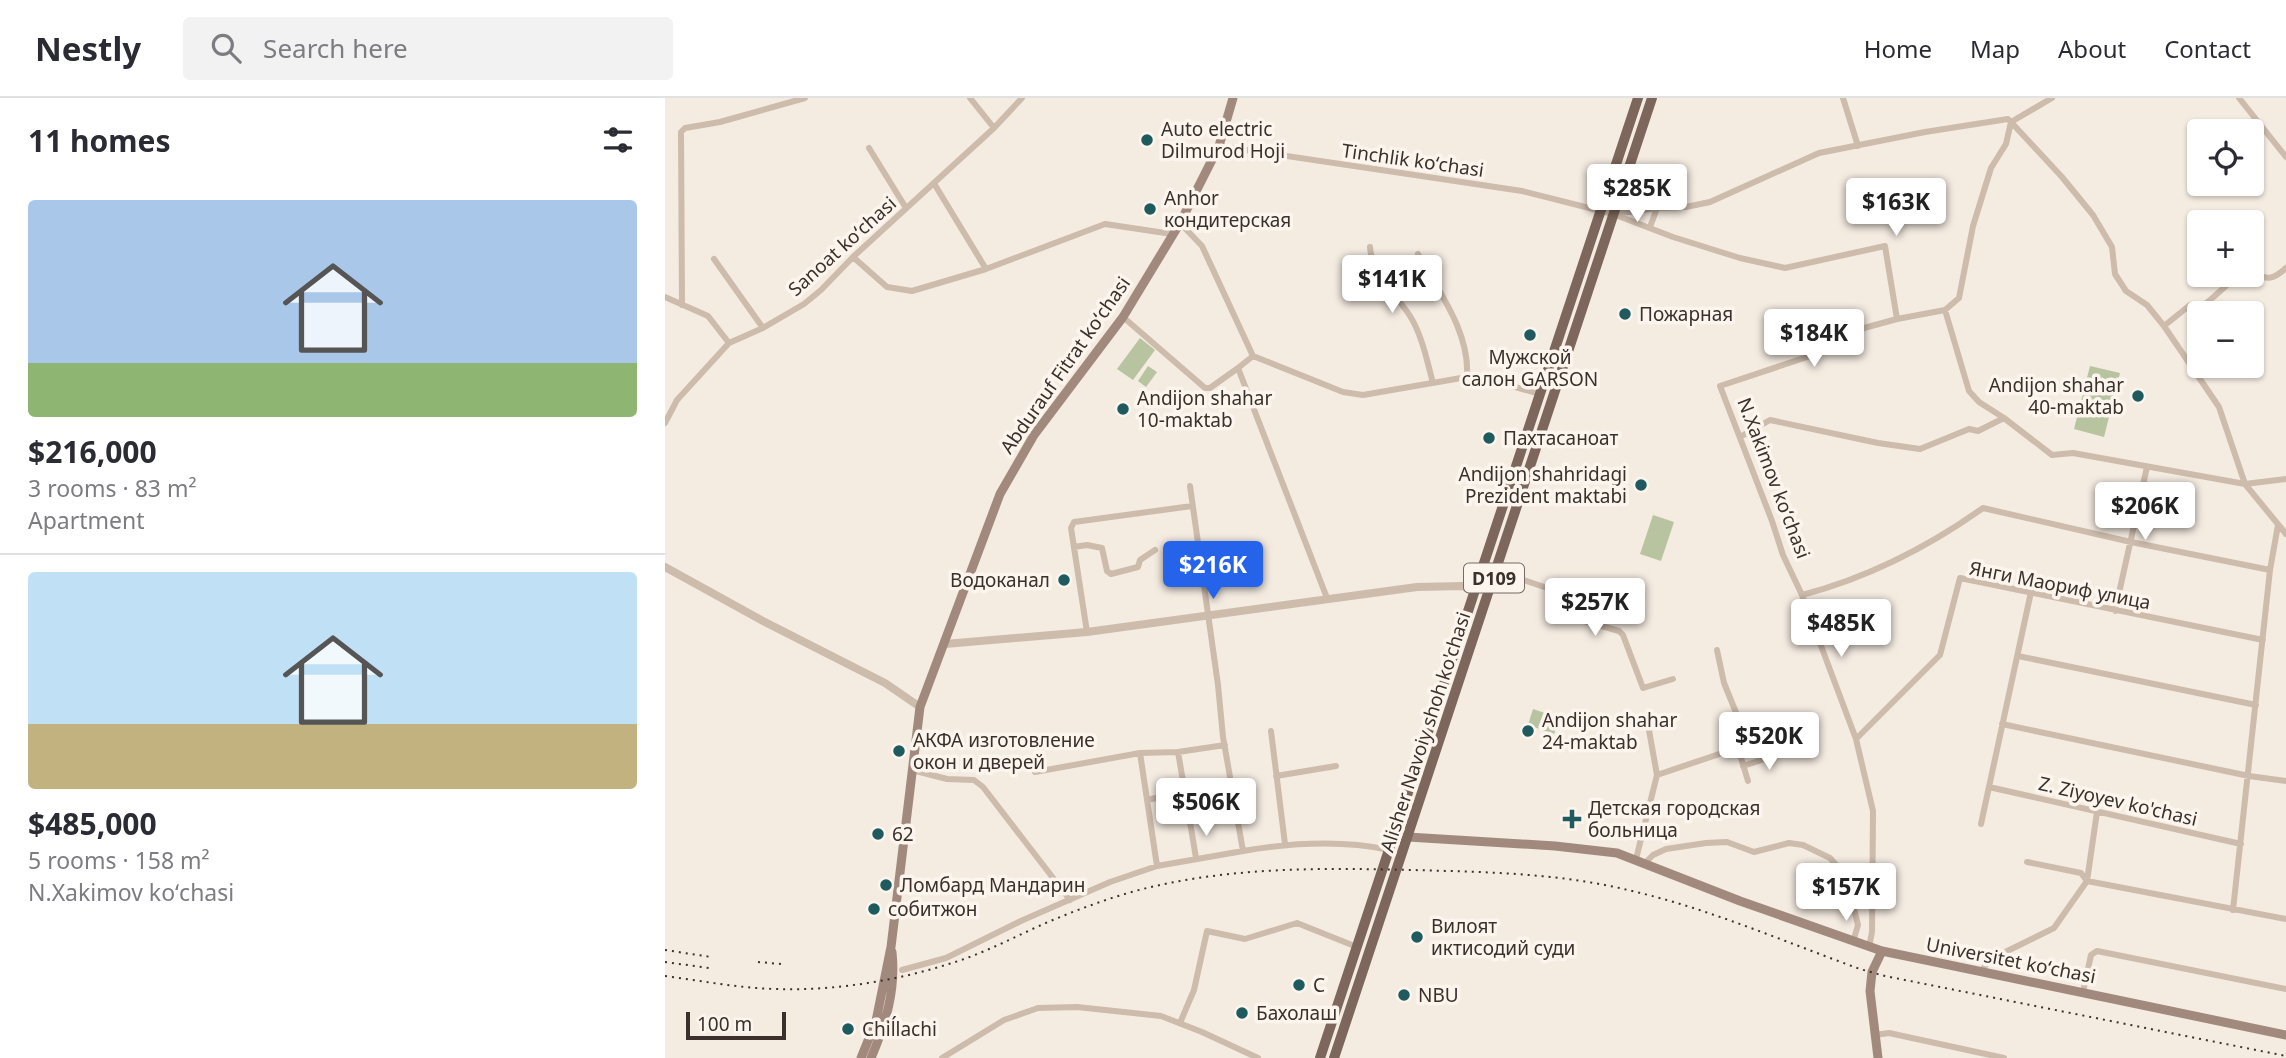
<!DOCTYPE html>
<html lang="en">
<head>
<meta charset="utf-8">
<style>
	:root { --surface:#fff; --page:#f2f2f3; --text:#2b2b33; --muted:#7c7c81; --line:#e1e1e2; --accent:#2563eb }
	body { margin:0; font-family:"Noto Sans",sans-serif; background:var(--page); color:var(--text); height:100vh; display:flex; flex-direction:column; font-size:26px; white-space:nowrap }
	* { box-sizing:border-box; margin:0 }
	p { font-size:23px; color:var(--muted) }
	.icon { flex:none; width:38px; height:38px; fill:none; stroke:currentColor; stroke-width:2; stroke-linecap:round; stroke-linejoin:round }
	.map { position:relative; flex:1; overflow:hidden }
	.details { display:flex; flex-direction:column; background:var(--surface); width:665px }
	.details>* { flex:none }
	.buttons { position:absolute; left:1522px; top:21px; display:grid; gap:14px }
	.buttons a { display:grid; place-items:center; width:77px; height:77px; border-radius:7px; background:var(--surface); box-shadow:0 2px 5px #0004; font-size:35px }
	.scale { position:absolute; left:21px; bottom:18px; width:100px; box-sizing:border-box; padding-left:7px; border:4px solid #3b302b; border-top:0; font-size:19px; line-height:24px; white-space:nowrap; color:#3b302b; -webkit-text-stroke:5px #fbf5ee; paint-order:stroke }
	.price { position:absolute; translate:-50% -60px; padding:0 16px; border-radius:7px; background:#fff; color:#222; font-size:23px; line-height:46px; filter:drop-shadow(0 2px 4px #0008) }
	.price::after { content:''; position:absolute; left:50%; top:42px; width:21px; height:16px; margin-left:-10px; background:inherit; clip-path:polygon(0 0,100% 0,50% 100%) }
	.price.on { background:var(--accent); color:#fff }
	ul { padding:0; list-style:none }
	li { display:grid; align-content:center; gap:14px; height:371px; padding:0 28px }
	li+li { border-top:2px solid var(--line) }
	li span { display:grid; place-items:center; height:217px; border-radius:7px; color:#555 }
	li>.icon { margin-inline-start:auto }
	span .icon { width:126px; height:126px; fill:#fffc; stroke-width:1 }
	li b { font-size:30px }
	h2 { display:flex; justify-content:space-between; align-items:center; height:84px; padding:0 28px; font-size:30px }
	header { display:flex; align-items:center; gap:42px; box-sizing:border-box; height:98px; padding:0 35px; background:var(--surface); border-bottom:2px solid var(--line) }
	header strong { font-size:33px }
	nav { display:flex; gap:38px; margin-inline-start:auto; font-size:24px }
	.search { width:490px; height:63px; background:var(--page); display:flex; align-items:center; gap:18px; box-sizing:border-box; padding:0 24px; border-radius:7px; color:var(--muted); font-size:26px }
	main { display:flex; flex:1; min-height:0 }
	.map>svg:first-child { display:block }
</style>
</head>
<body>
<header>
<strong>Nestly</strong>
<div class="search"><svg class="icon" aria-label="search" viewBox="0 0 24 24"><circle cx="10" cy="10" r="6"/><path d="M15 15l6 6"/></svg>Search here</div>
<nav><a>Home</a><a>Map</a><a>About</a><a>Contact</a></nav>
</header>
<main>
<section class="details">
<h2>11 homes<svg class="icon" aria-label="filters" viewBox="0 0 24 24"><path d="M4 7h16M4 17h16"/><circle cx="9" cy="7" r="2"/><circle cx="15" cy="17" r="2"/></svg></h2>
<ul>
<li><span style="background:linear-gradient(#a9c7e8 75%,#8fb573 0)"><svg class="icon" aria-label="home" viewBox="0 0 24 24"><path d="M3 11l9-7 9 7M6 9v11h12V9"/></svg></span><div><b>$216,000</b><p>3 rooms · 83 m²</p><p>Apartment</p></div></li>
<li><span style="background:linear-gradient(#bfe0f5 70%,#c2b280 0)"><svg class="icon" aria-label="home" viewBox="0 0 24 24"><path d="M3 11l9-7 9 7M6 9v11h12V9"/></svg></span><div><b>$485,000</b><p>5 rooms · 158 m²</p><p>N.Xakimov koʻchasi</p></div></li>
</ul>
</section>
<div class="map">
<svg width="1621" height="960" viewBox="0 0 1621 960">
	<rect width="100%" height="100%" fill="#f4ebe1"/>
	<path fill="#b8c4a0" d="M475,240L490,252L468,282L452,271Z
		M483,268L492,274L481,289L473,283Z
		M1425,268L1455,275L1439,339L1409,331Z
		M988,417L1009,424L996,463L975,456Z
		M868,611L895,620L889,636L863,627Z"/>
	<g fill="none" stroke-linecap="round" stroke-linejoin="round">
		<path stroke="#cdbbac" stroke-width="6" d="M305,0L329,30
			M1178,0L1193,48
			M1574,0L1621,59
			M1346,24L1397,79L1428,117L1447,149L1450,176L1461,193L1482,207L1499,228L1554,309L1580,386L1621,436
			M554,48L857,93L948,116L1008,139L1075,160L1120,170L1220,148L1232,221L1280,212L1294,200L1308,128L1326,70L1341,46L1346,24
			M204,50L241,110
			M270,87L321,171
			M950,116L992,110L1021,109L1045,104L1154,55L1260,34L1343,21L1346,24L1387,0
			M515,125L537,148L588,258L678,294L698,297L802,279L829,283L875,296
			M985,129L992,110
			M705,149C707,178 730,194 745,218C757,237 762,263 768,285
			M753,156C774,194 805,234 802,279
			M188,159L222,189L247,193L321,171L440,126L507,136
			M49,161L98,230
			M1587,173C1601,183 1608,182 1621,170
			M0,199L43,218L64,245L98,230L139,206L156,192L188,159L329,30L357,0
			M17,207L16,34L20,30L55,24L140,0
			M1280,212L1304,293L1314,304L1339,320L1387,357L1408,355L1580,386L1621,381
			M458,219L540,290H545L573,270
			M1499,228L1525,207L1540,206L1544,203L1562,187L1568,177
			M588,258L573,270L662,500
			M0,325L12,302L64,245
			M1075,339L1105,322L1213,345L1255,351L1304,331L1313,333L1339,320
			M409,449L422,447L437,450L442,473L446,476L473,469L475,462L490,452
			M832,473L897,495L909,520L954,533L958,537L978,590L1008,581
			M1137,497C1202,480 1263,449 1318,410L1466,444L1605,472
			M1450,513L1482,369
			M422,534L406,430L409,424L527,408
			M1353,558L1591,607
			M1337,626L1584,678L1621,683
			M606,633L620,746
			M1191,641L1275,557L1295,480L1598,542
			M1073,650L1083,683
			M475,655L492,768
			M1078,668L1121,654
			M247,672L282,681L309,682L318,689L405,802
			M370,674L475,655L513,654L560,647
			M992,677L1078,648L1083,644L1059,585L1052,552
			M611,678L671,668
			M1324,689L1576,746
			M483,702L517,693L519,689L513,654
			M525,724L531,760
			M1316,726L1366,494
			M578,753C625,745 677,742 724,752
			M971,761L992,677L982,621
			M1362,764L1416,775L1422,783L1621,821
			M980,765L988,757L1001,751L1041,745L1062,744L1089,754L1124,745L1138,747L1165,760L1181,778L1193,827L1188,844
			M1568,812L1605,472L1613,427
			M1204,849L1207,834L1208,713L1191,641L1137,497L1118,457L1107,423L1055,288L1172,249L1199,230L1232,221
			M237,872L281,860L358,822L445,784L492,768L578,753L558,639L553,587L525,388
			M1316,874L1324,862L1389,830L1422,783L1432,714
			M1418,894L1426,857L1432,853L1621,891
			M515,925L529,892L542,833L580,841L632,825L692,849
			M1210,937L1224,935L1339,960
			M277,960L339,922L373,910L412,909L496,918L537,934L593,960"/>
		<path stroke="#cdbbac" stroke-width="8" d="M0,469L98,523L220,585L255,609
			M280,546L422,534L752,489L798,488L809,493"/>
		<path stroke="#a18a7d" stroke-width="9" d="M743,739L890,748L952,755L1075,803L1217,853L1621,937
			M196,960L211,923L226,849L255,609L335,396L369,337L458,219L515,125L554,48L568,0
			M206,960C221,925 231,892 227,854
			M1213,960L1205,893L1207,874L1217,853"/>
		<path stroke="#7d675c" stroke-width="10" d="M655,960L973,0
			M669,960L987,0"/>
		<path stroke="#3b302b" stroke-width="2" stroke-dasharray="2 5" stroke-linecap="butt" d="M0,852L46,859
			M0,864L44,870
			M93,864L116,866
			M0,878C37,883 73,890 110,891C169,893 231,883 287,865C320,855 351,838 383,824C419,809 457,795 495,787C578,769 662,770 747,772C821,774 895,775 967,793C1045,811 1120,844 1195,871L1220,878L1621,958"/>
	</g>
	<g fill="#1f5a5e" stroke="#fbf5ee" stroke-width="2.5">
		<circle cx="482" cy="42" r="7"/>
		<circle cx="485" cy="111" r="7"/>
		<circle cx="960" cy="216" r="7"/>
		<circle cx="865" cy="237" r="7"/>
		<circle cx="1473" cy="298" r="7"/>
		<circle cx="458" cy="311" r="7"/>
		<circle cx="824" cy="340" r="7"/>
		<circle cx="976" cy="387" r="7"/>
		<circle cx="399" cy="482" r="7"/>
		<circle cx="863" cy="633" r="7"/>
		<circle cx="234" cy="653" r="7"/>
		<path d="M903.5 710.5h7v7h7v7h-7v7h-7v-7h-7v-7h7z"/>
		<circle cx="213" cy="736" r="7"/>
		<circle cx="221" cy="787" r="7"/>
		<circle cx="209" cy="811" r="7"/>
		<circle cx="752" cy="839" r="7"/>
		<circle cx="634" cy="887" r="7"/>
		<circle cx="739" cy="897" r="7"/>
		<circle cx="577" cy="915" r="7"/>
		<circle cx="183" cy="931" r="7"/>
	</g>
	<g text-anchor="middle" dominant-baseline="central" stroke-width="7" stroke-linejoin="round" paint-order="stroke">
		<rect fill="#fbf5ee" stroke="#756b66" stroke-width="2" x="799" y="465.5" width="60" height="29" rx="5"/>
		<g font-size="18" font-weight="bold" fill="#3b302b">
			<text x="829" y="480">D109</text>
		</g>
		<g font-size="19" fill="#3b302b" stroke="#fbf5ee" text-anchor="start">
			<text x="496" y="31">Auto electric<tspan x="496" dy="22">Dilmurod Hoji</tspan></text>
			<text x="499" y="100">Anhor<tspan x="499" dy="22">кондитерская</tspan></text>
			<text x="974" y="216">Пожарная</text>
			<text x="865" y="259" text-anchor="middle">Мужской<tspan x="865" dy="22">салон GARSON</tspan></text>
			<text x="1459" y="287" text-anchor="end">Andijon shahar<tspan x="1459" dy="22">40-maktab</tspan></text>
			<text x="472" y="300">Andijon shahar<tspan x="472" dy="22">10-maktab</tspan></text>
			<text x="838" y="340">Пахтасаноат</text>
			<text x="962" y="376" text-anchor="end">Andijon shahridagi<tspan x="962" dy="22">Prezident maktabi</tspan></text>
			<text x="385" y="482" text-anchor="end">Водоканал</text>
			<text x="877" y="622">Andijon shahar<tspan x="877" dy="22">24-maktab</tspan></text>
			<text x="248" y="642">АКФА изготовление<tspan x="248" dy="22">окон и дверей</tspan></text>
			<text x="923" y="710">Детская городская<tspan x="923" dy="22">больница</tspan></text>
			<text x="227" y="736">62</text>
			<text x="235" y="787">Ломбард Мандарин</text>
			<text x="223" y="811">собитжон</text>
			<text x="766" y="828">Вилоят<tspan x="766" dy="22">иктисодий суди</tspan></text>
			<text x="648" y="887">С</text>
			<text x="753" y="897">NBU</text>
			<text x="591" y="915">Бахолаш</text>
			<text x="197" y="931">Chiĺlachi</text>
		</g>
		<g font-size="19" fill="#3b302b" stroke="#fbf5ee">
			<text transform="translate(748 62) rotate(8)">Tinchlik kо‘chasi</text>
			<text transform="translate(177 148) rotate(-42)">Sanoat koʻchasi</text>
			<text transform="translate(400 267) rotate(-55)">Abdurauf Fitrat koʻchasi</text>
			<text transform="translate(1109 380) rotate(69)">N.Xakimov koʻchasi</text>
			<text transform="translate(1395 487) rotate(11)">Янги Маориф улица</text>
			<text transform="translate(760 634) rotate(-72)">Alisher Navoiy shoh ko'chasi</text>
			<text transform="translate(1453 703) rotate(13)">Z. Ziyoyev ko'chasi</text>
			<text transform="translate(1346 862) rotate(11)">Universitet kо‘chasi</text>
		</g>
	</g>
</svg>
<div class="buttons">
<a><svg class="icon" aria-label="locate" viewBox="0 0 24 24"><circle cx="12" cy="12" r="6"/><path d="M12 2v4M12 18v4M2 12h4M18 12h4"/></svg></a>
<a>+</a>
<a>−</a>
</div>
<div class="scale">100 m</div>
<b class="price" style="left:972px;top:126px">$285K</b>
<b class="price" style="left:1231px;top:140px">$163K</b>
<b class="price" style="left:727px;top:217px">$141K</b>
<b class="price" style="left:1149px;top:271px">$184K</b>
<b class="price" style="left:1480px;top:444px">$206K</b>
<b class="price on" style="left:548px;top:503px">$216K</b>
<b class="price" style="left:930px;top:540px">$257K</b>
<b class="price" style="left:1176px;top:561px">$485K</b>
<b class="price" style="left:1104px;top:674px">$520K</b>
<b class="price" style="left:541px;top:740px">$506K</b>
<b class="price" style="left:1181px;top:825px">$157K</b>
</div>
</main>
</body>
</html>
